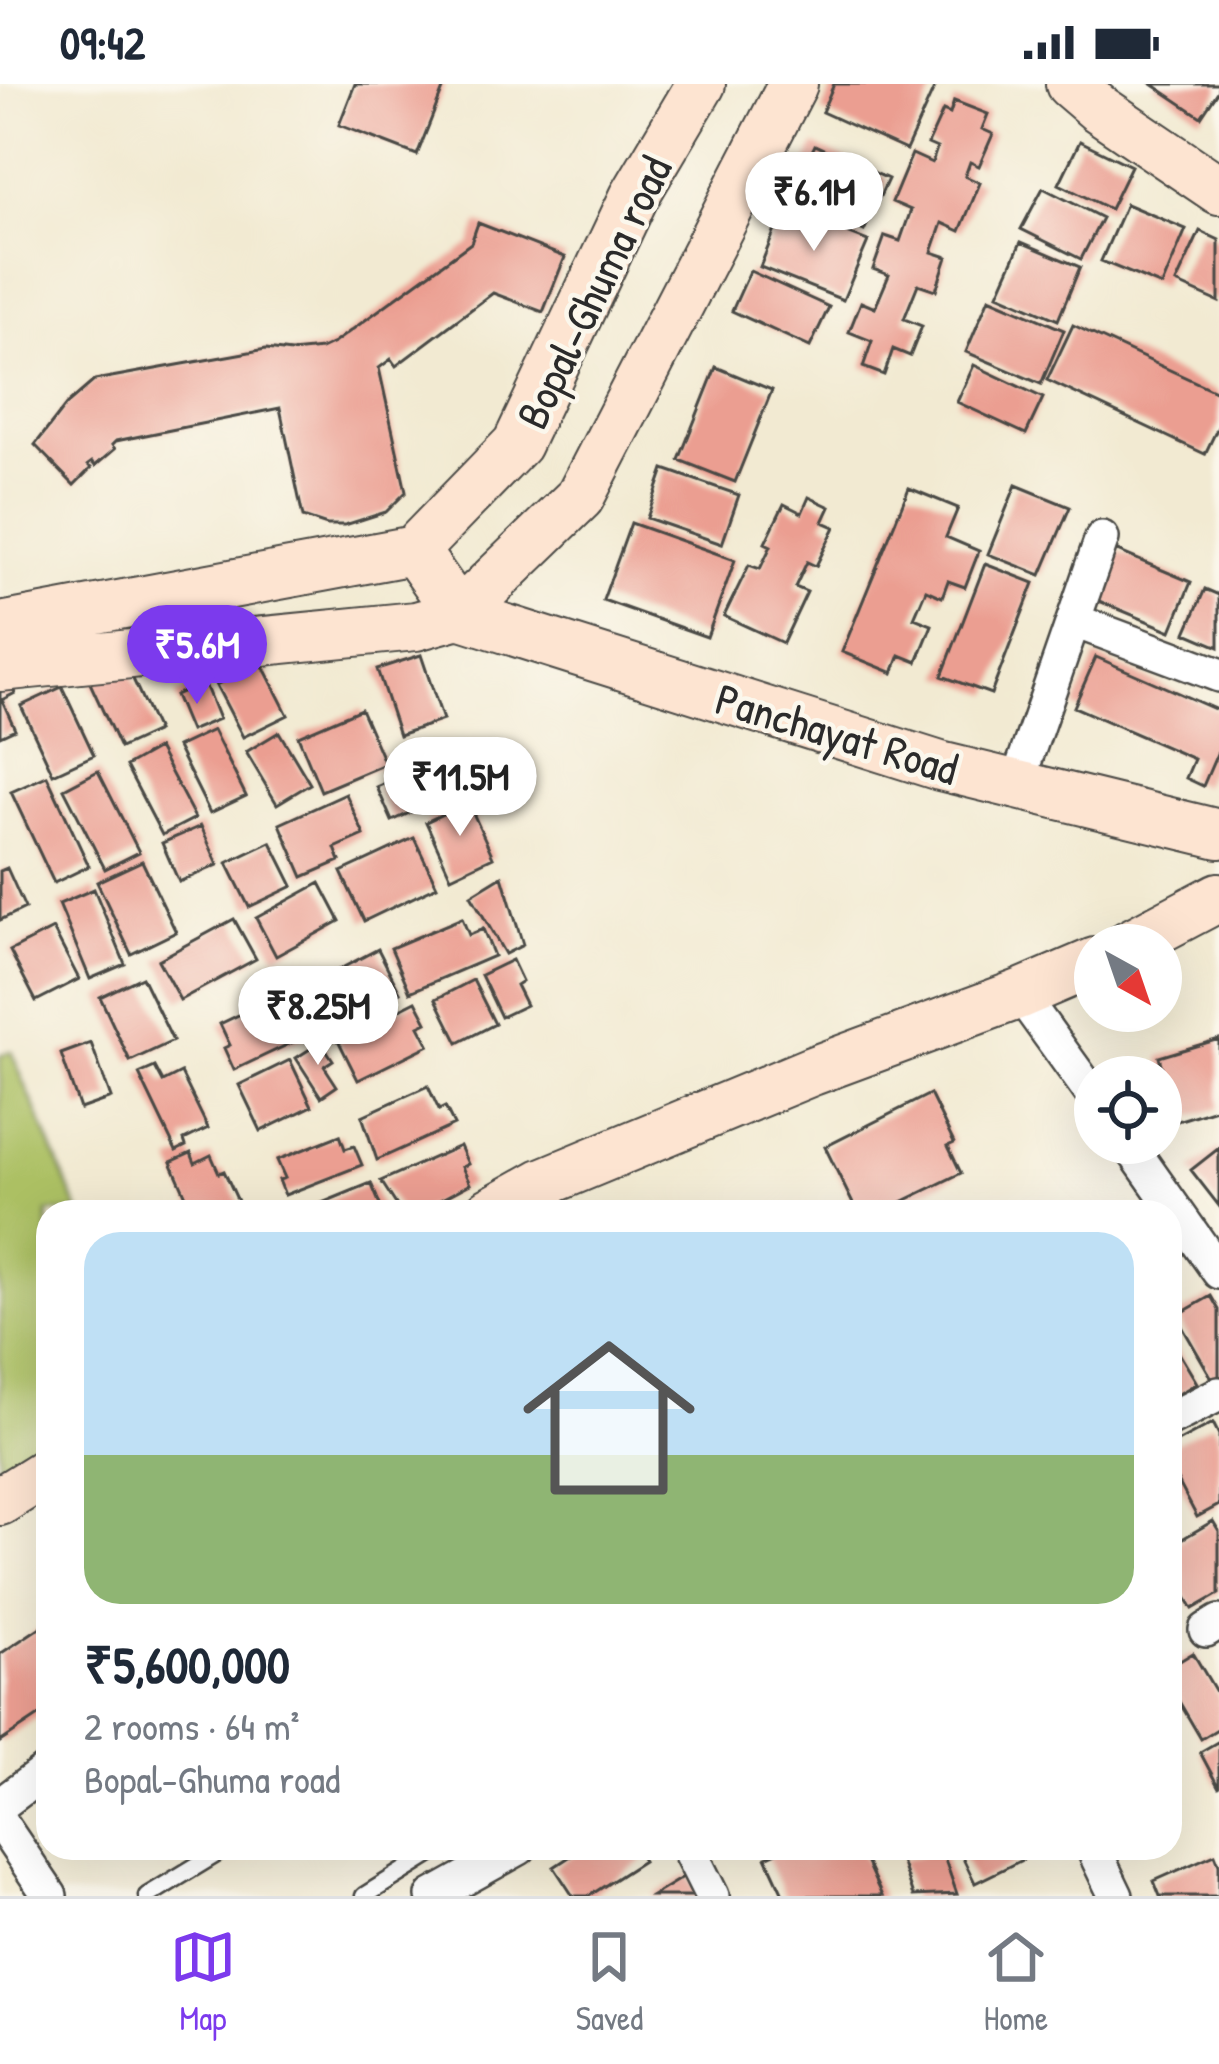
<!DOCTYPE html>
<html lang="en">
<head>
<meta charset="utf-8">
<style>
	:root { --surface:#fff; --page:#f6f6f7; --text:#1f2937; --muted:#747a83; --line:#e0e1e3; --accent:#7c3aed }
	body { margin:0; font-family:"Patrick Hand",sans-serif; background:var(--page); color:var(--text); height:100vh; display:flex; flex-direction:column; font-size:45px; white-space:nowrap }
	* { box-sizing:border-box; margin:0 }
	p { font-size:39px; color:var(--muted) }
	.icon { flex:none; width:66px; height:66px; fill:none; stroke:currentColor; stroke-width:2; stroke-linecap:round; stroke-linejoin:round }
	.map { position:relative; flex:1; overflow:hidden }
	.panel { position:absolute; left:36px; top:1116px; width:1146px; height:660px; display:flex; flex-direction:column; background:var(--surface); border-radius:36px; box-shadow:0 12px 48px #0002 }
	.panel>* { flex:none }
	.needle { width:78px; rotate:140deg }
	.controls { position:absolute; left:1074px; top:840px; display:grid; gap:24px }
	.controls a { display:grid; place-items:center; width:108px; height:108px; border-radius:50%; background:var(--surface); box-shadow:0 12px 48px #0002; font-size:60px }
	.price { position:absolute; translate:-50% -102px; padding:0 27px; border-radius:42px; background:#fff; color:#222; font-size:39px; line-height:78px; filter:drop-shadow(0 3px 6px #0008) }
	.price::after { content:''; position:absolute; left:50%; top:72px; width:36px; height:27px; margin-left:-18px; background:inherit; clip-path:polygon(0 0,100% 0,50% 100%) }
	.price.active { background:var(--accent); color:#fff }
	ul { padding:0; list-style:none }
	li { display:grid; align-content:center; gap:24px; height:636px; padding:0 48px }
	li span { display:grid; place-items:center; height:372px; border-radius:36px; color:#555 }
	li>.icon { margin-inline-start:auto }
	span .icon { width:216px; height:216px; fill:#fffc; stroke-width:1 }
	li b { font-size:51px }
	.status { display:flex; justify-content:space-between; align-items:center; height:84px; padding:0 60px; background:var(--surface); direction:ltr }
	.status svg { height:33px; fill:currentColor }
	.tab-bar { display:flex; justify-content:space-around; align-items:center; height:168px; border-top:3px solid var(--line); background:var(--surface); font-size:33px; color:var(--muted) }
	.tab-bar a { display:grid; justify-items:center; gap:6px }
	.tab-bar .active { color:var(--accent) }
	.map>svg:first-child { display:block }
</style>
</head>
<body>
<div class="status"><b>09:42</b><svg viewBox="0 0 49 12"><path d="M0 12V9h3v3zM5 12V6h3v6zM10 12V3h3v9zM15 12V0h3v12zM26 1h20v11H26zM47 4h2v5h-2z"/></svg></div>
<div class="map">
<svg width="1219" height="1812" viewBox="0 0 1219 1812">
	<rect width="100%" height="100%" fill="#fbf7ec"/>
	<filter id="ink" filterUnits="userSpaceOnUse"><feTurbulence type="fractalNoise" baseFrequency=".00833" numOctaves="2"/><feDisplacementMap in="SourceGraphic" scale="24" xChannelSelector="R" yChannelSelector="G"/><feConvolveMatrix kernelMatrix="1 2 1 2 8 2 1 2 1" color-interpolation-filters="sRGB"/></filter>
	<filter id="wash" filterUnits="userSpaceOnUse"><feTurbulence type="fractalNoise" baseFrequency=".004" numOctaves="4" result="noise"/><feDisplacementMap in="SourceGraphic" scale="48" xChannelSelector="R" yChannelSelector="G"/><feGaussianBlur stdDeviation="2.7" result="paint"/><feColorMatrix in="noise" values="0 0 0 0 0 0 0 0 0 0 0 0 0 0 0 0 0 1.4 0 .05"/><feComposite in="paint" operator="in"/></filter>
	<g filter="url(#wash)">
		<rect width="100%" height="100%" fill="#f2ead2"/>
		<path fill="#acc064" stroke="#6c7648" stroke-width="3" d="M11,967L79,1128H48V1354L0,1383V972Z"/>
		<g id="blocks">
			<path fill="#eb9e91" d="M355,0H445L417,71L339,41Z
				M834,0H936L906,66L822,28Z
				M1152,0H1219V6L1201,33Z
				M954,17L988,30L982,45L993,50L979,82L970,78L965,92L980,99L960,147L942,139L932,168L947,173L936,206L918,200L904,235L922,242L910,272L893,265L884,291L863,283L872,257L849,248L861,218L875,224L889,191L873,185L885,152L900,157L911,126L892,118L912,70L932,79L937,64L928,60L943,27L950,30Z
				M1080,57L1131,82L1110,125L1059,100Z
				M815,61L888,95L864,147L790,112Z
				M1043,104L1102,134L1081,175L1021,145Z
				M1126,120L1186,145L1162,202L1101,177Z
				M784,124L868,157L843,216L760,183Z
				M478,139L565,173L543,228L493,209L396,282L391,275L379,284L406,408L386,428L345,441H327L303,433L280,324L116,357L112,361L115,365L95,382L92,378L88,381L91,384L74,401L35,361L66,321L95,296L266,265L291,268L321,265L334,259L471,159Z
				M1200,147L1219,156V218L1176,199Z
				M1021,158L1080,183L1058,236L998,210Z
				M750,187L829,223L810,263L732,227Z
				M989,214L1064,246L1041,300L966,268Z
				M1073,241L1219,309V341L1205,370L1047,296Z
				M974,281L1043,314L1026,350L957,318Z
				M716,283L772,306L735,398L679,376Z
				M664,385L739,411L722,460L647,434Z
				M1016,401L1070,423L1041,491L988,470Z
				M909,404L958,424L946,453L979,467L965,503L948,497L942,513L926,506L914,534L932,541L917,578L900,571L893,589L842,568Z
				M809,413L830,423L823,438L835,443L816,482L807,478L795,503L807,508L783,559L724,532L749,481L760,485L771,462L765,459L784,420L802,429Z
				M631,439L735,476L707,553L603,516Z
				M1115,466L1191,498L1171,547L1094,515Z
				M985,480L1034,499L991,610L942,592Z
				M1205,505L1219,511V563L1186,549Z
				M421,571L443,636L399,651L377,585Z
				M1096,573L1219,627V665L1203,702L1186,694L1194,675L1074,623Z
				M261,578L288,631L243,653L216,601Z
				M0,579L15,609L2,616L15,645L0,652Z
				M127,582L157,647L120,664L90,599Z
				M204,598L219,635L190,647L175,611Z
				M62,603L94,671L53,690L21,622Z
				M361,625L385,680L321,707L298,652Z
				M213,646L246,712L210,729L177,663Z
				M279,648L310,700L277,720L246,668Z
				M158,664L195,734L162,751L126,682Z
				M444,673L459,706L392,737L377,703Z
				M98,687L139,768L105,785L64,705Z
				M47,692L89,782L54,799L11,708Z
				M346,710L364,751L335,764L340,777L303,793L280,740Z
				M468,718L493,773L451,793L426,738Z
				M201,742L218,781L179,798L162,759Z
				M414,754L437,802L364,837L341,788Z
				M271,758L293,802L249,823L227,779Z
				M142,777L176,848L131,870L97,798Z
				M7,784L25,824L0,836V787Z
				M502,792L523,861L505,870L471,811Z
				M320,799L340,837L276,872L256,834Z
				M94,805L125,880L90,895L59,820Z
				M462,834L469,851L483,845L494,872L410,908L391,864Z
				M234,835L256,875L180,916L158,876Z
				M53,845L79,895L36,917L10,867Z
				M378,865L400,908L322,949L310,925L317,921L308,902Z
				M512,876L522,897L516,901L526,921L501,933L481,891Z
				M142,893L173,957L130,977L100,913Z
				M473,896L495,940L458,959L436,915Z
				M280,911L288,928L295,924L308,951L234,986L224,964L230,961L220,940Z
				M416,917L427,938L419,942L429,961L358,996L338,956Z
				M1219,955V1024L1177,1037L1159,973Z
				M321,958L333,976L324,982L337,1002L321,1013L296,974Z
				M91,959L111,1014L80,1025L61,970Z
				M290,976L312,1022L261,1047L239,1001Z
				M155,983L163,998L181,989L208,1044L184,1056L186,1062L176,1067L139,990Z
				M428,1002L439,1026L445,1023L454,1041L377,1076L362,1032Z
				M930,1010L954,1059L948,1062L961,1089L881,1128H857L825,1063Z
				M340,1051L345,1065L354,1062L362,1081L285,1111L279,1096L285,1094L277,1076Z
				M460,1062L468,1080L462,1083L470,1100L417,1128H401L381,1097Z
				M1219,1064V1122L1191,1086Z
				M191,1069L195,1079L211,1071L219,1089L224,1087L243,1128H193L171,1078Z
				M371,1099L383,1128H300Z
				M1211,1212L1219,1226V1293L1213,1296L1176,1232Z
				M1170,1254L1197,1299L1170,1315Z
				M1213,1339L1219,1351V1421L1197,1433L1170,1382V1362Z
				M1213,1437L1219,1447V1510L1193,1525L1170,1486V1462Z
				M48,1538V1626L0,1658V1570Z
				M1193,1569L1219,1613V1644L1201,1655L1170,1602V1583Z
				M1219,1657V1704L1200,1668Z
				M583,1764H635L643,1777L589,1812H573L554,1783Z
				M786,1764H860L882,1812H784L766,1773Z
				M941,1764L957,1810L913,1812L901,1777Z
				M958,1764H1039L1040,1767L975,1799Z
				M1215,1770L1219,1780V1812H1160L1154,1797Z
				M688,1790L701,1812H652Z"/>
		</g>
	</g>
	<g filter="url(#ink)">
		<use href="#blocks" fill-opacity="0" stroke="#494844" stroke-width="3"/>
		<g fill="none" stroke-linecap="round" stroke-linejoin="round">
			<g stroke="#494844" stroke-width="21">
				<path id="lane" d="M147,1812L226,1764
					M364,1812L441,1764"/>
			</g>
			<g stroke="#494844" stroke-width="38">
				<path id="street" d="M1075,537L1219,591
					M1016,702L1102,454
					M1020,910L1095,1014
					M1128,1059L1219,1188
					M1170,1335L1219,1310
					M1206,1546L1219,1538
					M0,1721L48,1685
					M0,1738L50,1812
					M688,1764L712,1812
					M1093,1764L1116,1812
					M433,1812L519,1764"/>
			</g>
			<g stroke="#494844" stroke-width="52">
				<path id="secondary" d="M1070,0L1098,24L1219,106
					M414,466L459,530L940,682L1219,750
					M0,543L414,466L517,360L634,113L701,0
					M0,583L416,542L459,530L580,413L793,0
					M1128,861L1219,813
					M490,1128L542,1099L812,987L1020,910L1095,878
					M0,1417L48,1387"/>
			</g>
			<use href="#lane" stroke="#fff" stroke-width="16"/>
			<use href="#street" stroke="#fff" stroke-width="33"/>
			<use href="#secondary" stroke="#fde4d1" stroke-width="48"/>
		</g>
	</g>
	<g text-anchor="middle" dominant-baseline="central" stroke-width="9" stroke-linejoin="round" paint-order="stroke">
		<g font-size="45" fill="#2b2b2b" stroke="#fbf7ec">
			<text transform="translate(593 208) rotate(-64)">Bopal-Ghuma road</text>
			<text transform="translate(837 649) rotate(17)">Panchayat Road</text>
		</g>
	</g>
</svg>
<div class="controls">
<a><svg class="needle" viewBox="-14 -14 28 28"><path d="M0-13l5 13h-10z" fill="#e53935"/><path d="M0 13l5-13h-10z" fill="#747a83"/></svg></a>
<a><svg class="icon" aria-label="locate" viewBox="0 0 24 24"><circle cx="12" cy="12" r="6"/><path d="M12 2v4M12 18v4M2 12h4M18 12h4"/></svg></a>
</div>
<b class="price" style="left:814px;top:170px">₹6.1M</b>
<b class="price active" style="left:197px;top:623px">₹5.6M</b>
<b class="price" style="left:460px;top:755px">₹11.5M</b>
<b class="price" style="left:318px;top:984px">₹8.25M</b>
<section class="panel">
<ul>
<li><span style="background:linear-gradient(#bfe0f5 60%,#8fb573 0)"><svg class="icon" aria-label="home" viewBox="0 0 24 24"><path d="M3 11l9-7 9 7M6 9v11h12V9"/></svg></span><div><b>₹5,600,000</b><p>2 rooms · 64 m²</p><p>Bopal-Ghuma road</p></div></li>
</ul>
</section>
</div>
<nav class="tab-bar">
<a class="active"><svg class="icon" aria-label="map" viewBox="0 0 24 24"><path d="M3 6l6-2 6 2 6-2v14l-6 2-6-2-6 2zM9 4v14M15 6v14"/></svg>Map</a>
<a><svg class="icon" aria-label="saved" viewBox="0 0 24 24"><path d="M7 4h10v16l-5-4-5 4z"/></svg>Saved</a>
<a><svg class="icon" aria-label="home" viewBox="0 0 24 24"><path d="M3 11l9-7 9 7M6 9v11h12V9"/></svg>Home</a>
</nav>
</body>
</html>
